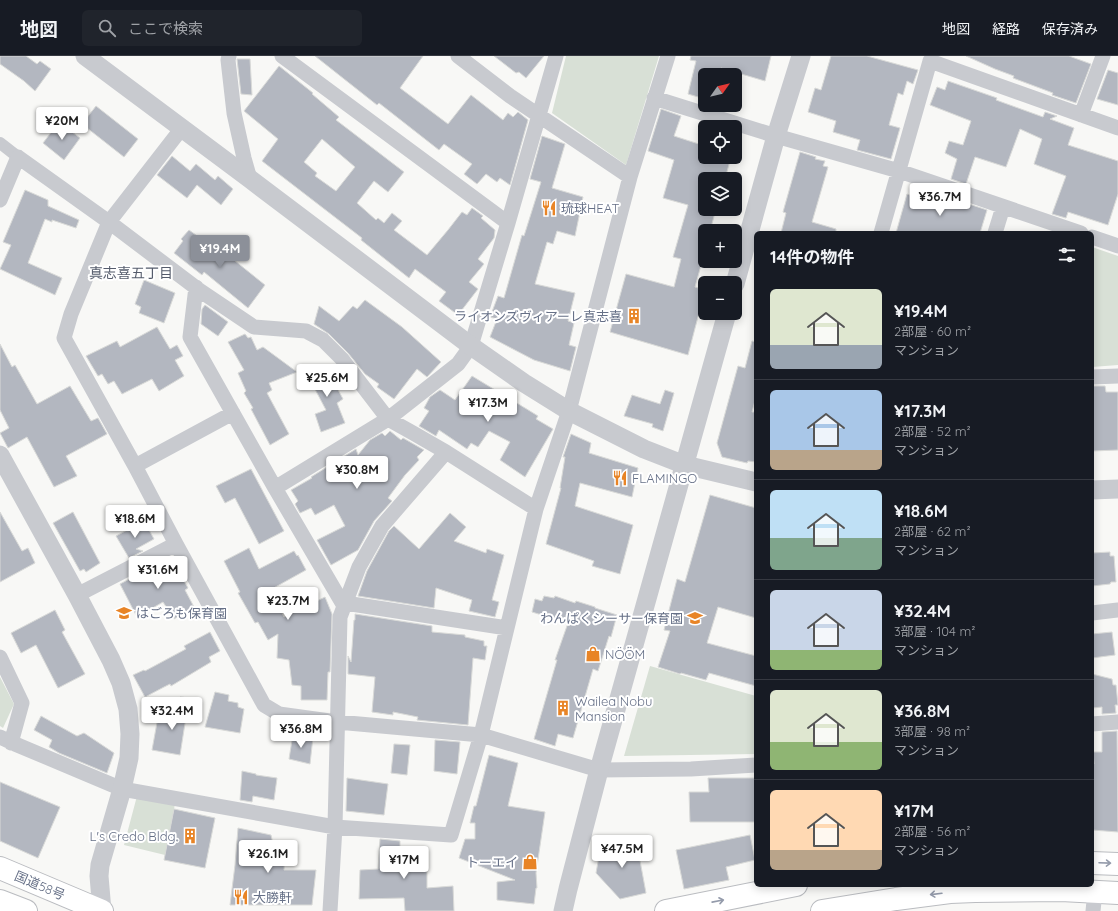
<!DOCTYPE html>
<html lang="ja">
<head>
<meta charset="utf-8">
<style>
	:root { --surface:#171b24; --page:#20242c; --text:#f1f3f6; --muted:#9ea1a6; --line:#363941; --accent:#8c9099 }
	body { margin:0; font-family:Quicksand,"Noto Sans JP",sans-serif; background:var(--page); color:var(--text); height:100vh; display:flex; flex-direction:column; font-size:15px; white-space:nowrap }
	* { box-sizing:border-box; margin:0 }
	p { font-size:13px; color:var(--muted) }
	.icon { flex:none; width:22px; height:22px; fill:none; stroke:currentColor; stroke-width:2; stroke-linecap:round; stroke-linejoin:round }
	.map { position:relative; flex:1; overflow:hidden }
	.drawer { position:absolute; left:754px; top:175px; width:340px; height:656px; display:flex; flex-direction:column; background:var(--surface); border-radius:6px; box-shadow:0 2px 10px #0003 }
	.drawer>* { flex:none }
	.needle { width:26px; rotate:56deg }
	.tools { position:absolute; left:698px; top:12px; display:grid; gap:8px }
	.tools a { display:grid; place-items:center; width:44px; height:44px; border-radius:6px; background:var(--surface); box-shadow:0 2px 10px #0003; font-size:20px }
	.price { position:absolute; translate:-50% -34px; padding:0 9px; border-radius:4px; background:#fff; color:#222; font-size:13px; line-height:26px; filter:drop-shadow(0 1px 2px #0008) }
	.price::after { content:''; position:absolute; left:50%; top:24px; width:12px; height:9px; margin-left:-6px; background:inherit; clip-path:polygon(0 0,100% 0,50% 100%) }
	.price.on { background:var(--accent); color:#fff }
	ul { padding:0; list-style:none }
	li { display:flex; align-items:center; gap:12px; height:100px; padding:0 16px }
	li+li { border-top:1px solid var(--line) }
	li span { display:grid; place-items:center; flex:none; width:112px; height:80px; border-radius:6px; color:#555 }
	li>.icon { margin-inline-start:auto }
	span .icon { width:48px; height:48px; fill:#fffc; stroke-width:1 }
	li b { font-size:17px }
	h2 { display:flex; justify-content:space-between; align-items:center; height:48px; padding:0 16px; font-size:17px }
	header { display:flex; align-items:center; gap:24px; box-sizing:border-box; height:56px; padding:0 20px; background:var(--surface); border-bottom:1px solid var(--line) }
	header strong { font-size:19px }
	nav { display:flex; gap:22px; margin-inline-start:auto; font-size:14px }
	.search { width:280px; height:36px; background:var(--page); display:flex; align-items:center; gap:10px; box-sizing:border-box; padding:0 14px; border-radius:6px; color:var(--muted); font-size:15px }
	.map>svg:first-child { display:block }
</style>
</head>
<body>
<header>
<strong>地図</strong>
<div class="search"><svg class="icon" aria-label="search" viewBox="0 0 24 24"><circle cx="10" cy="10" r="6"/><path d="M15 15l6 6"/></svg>ここで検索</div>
<nav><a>地図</a><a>経路</a><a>保存済み</a></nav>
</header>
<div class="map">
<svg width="1118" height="855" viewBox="0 0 1118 855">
	<rect width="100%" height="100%" fill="#f8f8f6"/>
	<path fill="#d8e0d6" d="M566,0H659L626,109L552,57Z
		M1092,191L1118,200V309L1092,311Z
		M650,610L756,640V698L624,700Z
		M0,621L14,648L3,672L0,670Z
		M137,740L175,748L165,799L124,789Z"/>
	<path fill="#b3b7c0" stroke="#d9dad8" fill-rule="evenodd" d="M0,0H26L37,8L40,5L51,13L35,35L24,25L0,8Z
		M315,0H423L400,32L448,68L471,39L503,64L508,57L513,61L518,56L528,64L510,129L500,122L497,126L486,118L477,128L464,118L472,108L444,88L439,94L379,47L377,49Z
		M494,0H544L526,22L519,16L516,17Z
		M691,0H771L765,25L721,12L719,19H705V43L688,38L696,5L690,4Z
		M831,0H867L918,14L913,28L907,25L903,39L898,37L889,69L900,72L891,103L857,94L860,84L833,76L836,65L808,56L815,32L821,34Z
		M966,0H1069L1091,8L1076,47L1052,39L1053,37L1013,22L1014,20L995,13Z
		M237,3H250L252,39L241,38Z
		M279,10L313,37L312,38L339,61L336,64L404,116L388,136L374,125L357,147L376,164L378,162L384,167L392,157L402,165L394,174L427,199L448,174L462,156L467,159L472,152L483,160L481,162L495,174L494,182L478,203L484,208L469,226L478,233L458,259L439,245L446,236L415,213L409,222L361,184L362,182L262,105L278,83L244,55ZM322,83L355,111L336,135L315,120L317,117L304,106Z
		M1108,14L1118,17V49L1097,43Z
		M948,25L997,42L996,44L1043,61L1045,56L1057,60L1050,63L1074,72L1068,89L1118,105V138L1108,169L1068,156L1066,162L1052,158L1066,120L1034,108L1042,83L1020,73L1006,111L975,101L966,128L951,123L957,103L945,97L949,85L963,89L971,65L930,49L937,31L945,34Z
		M96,50L138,83L124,101L82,68Z
		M661,53L681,60L674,80L705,90V101H731L725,123H705V153H716L710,175H705V195L695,231L705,234L688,299L610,276L626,218L674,231L681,203L673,201L688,149L663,142L674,104L648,95Z
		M59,66L80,82L64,104L43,87Z
		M542,80L565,88L552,132L583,141L575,180L557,175L553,188L547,186L535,228L575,237L568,265L574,267L569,289L576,291L570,315L534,304L490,281L497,263L490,261L498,240L504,242L522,179L524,180L541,126L530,123Z
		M800,96L816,101L815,103L825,105L823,110L828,111L812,166L836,173V177H781L786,157L783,156Z
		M172,100L190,115L196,108L215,124L218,120L233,133L221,149L197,129L187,142L157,119Z
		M25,134L48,144V150L79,164L76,172L52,164V166L45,163L28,207L62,222L55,239L0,213L11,189L3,186Z
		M907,138L945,151L948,141L987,154L980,177H896Z
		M189,174L222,198L224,196L265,229L248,252L204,216L202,219L174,197L183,185L181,183Z
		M144,224L175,237L164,267L139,257L141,251L135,248Z
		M365,244L402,271L441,306L427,321L417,313L394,343L377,331L379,328L365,318L348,297L329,278L314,268L319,250L339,265L353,250L357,253Z
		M205,249L228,266L218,280L201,268L202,253Z
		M157,271L170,293L177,289L183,300L175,304L184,320L159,335L152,323L122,338L114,325L108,328L102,318L98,320L86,300L117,285L120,291Z
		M245,278L248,282L251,281L257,294L263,291L297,316L269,327L272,334L267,337L289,378L270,389L251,353L253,352L244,337L246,335L238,317L244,314L228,286Z
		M752,285L756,286V341L752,356H756V406L748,405L747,407L722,401L717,387L738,310L745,312Z
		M0,288L12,311L15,309L37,348L70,330L91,365L98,362L107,378L66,400L77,420L54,431L27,381L8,392L0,377L9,372L0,354Z
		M328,309L339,329L336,330L343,343L337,347L345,367L321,376L315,358L326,354L307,318Z
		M472,320L525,352L538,360L536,363L553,373L525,421L500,404L510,386L489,375L478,391L471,387L467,393L439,374L436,380L419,370L429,355L424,352L430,341L440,334L455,344Z
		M1092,330H1105L1106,336H1118V394L1092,395Z
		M665,334L674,337L663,375L652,371L653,368L624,360L632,339L660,348Z
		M390,375L401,384L403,382L424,394L417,401L419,404L405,419L388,442L392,445L374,465L358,494L331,509L317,484L345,470L334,449L315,459L311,452L300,457L295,448L298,445L291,434L312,422L311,421L356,393L358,399L370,384L382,377L385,380Z
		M571,378L591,387L589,397L638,412L632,441L580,427L575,450L633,469L620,518L592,510L594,505L546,488L561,432H560L565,401H563Z
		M251,413L284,475L259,488L235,442L225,447L216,430Z
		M710,439L756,452V562L718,551L707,587L756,600V630L709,617L706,624L681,617L680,618L658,611L670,575L664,574L677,523L685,526Z
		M0,456L22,495L28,492L35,507L0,526Z
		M73,456L100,507L86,516L84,513L80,515L53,467Z
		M450,457L466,471L454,485L486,497L487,493L504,499L492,544L499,546L495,561L469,555L472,544L436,532L434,552L358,540L367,515L389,475L394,470L419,493Z
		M144,465L154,483L136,493L143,495L129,502L116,480Z
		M249,492L259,513L294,495L297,500L298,499L306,514L270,534L284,561L325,541L332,558L330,616H328L327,644H301V630L292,629L289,604L277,602L278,578L268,584L258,566L255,567L238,537L240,536L224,505Z
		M1110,496V500H1114L1116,526H1111L1110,528L1092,530V497Z
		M167,503L172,504L188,532L185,534L194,551L174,563L163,546L137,561L120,528Z
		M544,540L554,542L555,540L575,547L576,545L595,551V552L617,559L611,581L609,580L598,615L593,613L573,682L558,678L555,690L534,683L557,604H555L568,567L532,556L535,543L542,545Z
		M55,554L65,574L62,576L85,618L58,632L36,589L21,597L11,577Z
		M355,558L432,570V576L465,579V581L484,585V590H487L485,604L473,602L468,669L417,664L418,661L393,656V659L372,656L375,621L348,618V600L351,606L354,564H355Z
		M210,576L220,595L209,601L211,606L171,630L170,628L164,631L145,641L133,619L144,614L145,615L186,593L184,590Z
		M1112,576L1115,599L1092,602V578Z
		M1092,618L1112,623L1113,629H1116L1118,649H1115L1116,657L1102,658V651L1092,652Z
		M215,636L229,639L228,645L238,647V651L244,653L240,677L205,671Z
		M180,641L189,642L180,699L152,694L158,661L174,664Z
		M41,660L77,680L84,677L114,697L107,717L59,697L49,691L52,684L34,674Z
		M1117,675L1118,776L1092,774V708H1094L1093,696H1102V676Z
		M293,678L313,681L310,708L289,703Z
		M435,684L460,686L457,718L434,715Z
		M394,688L410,689L407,719L391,717Z
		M489,699L518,707L508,750L545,756L536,817L537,832H536L534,848L497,844V826L515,824L459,802L465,783H475V767H470L474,750H476Z
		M242,715L256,718V719L277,722L274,744L253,740L252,746L240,744Z
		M347,722L388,728L384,759L346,755Z
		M708,722H756V766H690L689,736H709Z
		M0,726L60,751L38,802L0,785Z
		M174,753L215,762L205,812L164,804Z
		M238,772L271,779L273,788L285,791L284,814H316L312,849H230L235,809Z
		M750,779L755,804L726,811L729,824L684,833L676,794Z
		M380,783L400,785V794L427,792V832L453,830L454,855H405L404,842L359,843L360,814L378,813Z
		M636,783L646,837L620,843L596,817L601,789Z"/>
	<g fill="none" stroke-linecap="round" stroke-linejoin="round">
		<g stroke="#babcc0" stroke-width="24">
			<path id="trunk" d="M1092,807L1118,808
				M0,812L102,855
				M0,845L26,855
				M666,855L796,829
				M822,855L896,843L950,836L975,835L1061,834L1118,837"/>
		</g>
		<path stroke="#c8cacf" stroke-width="12" d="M0,87L18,101"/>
		<path stroke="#c8cacf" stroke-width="15" d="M229,0L228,4L234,57L244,102L250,123
			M282,0L508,167
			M458,0L510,40L630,121
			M654,42L776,80L899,115L1081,177
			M1081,59L1103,0
			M182,72L109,166L71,258L64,282L135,410L176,488L264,649L279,658L337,666L481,679L599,714L691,713L756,709
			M0,144L18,101L109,166L199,234L254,271L306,275L323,284L342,303L388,363L413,377L446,396L536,453
			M881,177L930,5L1118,72
			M995,177L1003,151
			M1092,181L1118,190
			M196,231L190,281L275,432L388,363L458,308L471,290L508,167L556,0
			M1092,321L1118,320
			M135,410L233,357
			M275,432L344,550
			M77,539L176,488
			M345,547L507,572
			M1092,557L1118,554
			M0,601L22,647L11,687
			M1092,668L1118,666
			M0,681L15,688L122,733L335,771L451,779L481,679L536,453L569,355L630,121L668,0
			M330,855L335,771L340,561L359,511L382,470L446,396
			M1093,855L1095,836"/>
		<path stroke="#c8cacf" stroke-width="19" d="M85,0L250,123L471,290L524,327L569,355L644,393L685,409L756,426
			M735,228L776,80L801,0
			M0,399L77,539L111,604L121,627L128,653L130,678L129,702L122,733L100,809L99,820L102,855
			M1092,434L1118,433
			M563,855L568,833L599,714L727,257"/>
		<use href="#trunk" stroke="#fff" stroke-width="22"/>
	</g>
	<defs><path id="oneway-shaft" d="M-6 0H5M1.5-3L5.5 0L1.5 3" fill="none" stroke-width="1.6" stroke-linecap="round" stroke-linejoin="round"/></defs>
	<g stroke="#949bab">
		<use href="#oneway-shaft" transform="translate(1105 807) rotate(2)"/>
		<use href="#oneway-shaft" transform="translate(936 838) rotate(173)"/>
		<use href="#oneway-shaft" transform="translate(718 845) rotate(-11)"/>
	</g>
	<defs>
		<g id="restaurant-bare" transform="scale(1.2)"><path d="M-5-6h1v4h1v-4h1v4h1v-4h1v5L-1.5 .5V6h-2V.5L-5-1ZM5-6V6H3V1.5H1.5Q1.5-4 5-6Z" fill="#e88426" stroke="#fff" stroke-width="2.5" paint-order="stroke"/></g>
		<g id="building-bare" transform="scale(1.2)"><path d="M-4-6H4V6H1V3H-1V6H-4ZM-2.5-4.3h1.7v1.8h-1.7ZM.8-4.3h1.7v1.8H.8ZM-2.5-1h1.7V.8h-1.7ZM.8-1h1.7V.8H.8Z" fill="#e88426" stroke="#fff" stroke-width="2.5" paint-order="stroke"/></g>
		<g id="school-bare" transform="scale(1.2)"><path d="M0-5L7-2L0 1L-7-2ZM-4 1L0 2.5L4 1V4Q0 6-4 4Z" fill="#e88426" stroke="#fff" stroke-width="2.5" paint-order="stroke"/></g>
		<g id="shop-bare" transform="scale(1.2)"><path d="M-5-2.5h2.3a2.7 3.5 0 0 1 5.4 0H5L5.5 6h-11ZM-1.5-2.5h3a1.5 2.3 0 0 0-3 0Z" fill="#e88426" stroke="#fff" stroke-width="2.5" paint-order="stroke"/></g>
	</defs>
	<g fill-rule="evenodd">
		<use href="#restaurant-bare" x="549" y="152"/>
		<use href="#building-bare" x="634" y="260"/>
		<use href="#restaurant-bare" x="620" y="422"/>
		<use href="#school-bare" x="124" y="557"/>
		<use href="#school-bare" x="695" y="562"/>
		<use href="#shop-bare" x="593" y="598"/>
		<use href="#building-bare" x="563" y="652"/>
		<use href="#building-bare" x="190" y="780"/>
		<use href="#shop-bare" x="530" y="806"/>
		<use href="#restaurant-bare" x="241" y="841"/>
	</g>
	<g text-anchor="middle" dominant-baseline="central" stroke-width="4" stroke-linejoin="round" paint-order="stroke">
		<g font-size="13" fill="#667087" stroke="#fff" text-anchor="start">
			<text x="561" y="152">琉球HEAT</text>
			<text x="622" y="260" text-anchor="end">ライオンズヴィアーレ真志喜</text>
			<text x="632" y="422">FLAMINGO</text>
			<text x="136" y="557">はごろも保育園</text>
			<text x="683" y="562" text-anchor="end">わんぱくシーサー保育園</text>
			<text x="605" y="598">NÖÖM</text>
			<text x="575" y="645">Wailea Nobu<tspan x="575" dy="15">Mansion</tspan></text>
			<text x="178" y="780" text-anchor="end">L's Credo Bldg.</text>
			<text x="518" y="806" text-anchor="end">トーエイ</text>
			<text x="253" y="841">大勝軒</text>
		</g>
		<g font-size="13" fill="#667087" stroke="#fff">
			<text transform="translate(40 829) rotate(23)">国道58号</text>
		</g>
		<g font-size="14" fill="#555c6c" stroke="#fff">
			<text x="131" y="217">真志喜五丁目</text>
		</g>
	</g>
</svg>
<div class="tools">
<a><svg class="needle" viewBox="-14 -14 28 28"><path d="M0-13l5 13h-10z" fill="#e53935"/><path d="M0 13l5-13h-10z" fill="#9ea1a6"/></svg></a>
<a><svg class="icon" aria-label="locate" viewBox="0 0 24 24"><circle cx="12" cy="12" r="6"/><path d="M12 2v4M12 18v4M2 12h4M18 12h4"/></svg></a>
<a><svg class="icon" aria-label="layers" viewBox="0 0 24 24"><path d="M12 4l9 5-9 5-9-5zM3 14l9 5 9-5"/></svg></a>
<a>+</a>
<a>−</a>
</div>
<b class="price" style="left:62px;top:85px">¥20M</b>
<b class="price" style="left:940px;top:161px">¥36.7M</b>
<b class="price on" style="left:220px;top:213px">¥19.4M</b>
<b class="price" style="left:327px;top:342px">¥25.6M</b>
<b class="price" style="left:488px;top:367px">¥17.3M</b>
<b class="price" style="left:357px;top:434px">¥30.8M</b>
<b class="price" style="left:135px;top:483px">¥18.6M</b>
<b class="price" style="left:158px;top:534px">¥31.6M</b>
<b class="price" style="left:288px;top:565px">¥23.7M</b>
<b class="price" style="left:172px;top:675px">¥32.4M</b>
<b class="price" style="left:301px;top:693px">¥36.8M</b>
<b class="price" style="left:622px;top:813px">¥47.5M</b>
<b class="price" style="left:268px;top:818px">¥26.1M</b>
<b class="price" style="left:404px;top:824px">¥17M</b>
<section class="drawer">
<h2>14件の物件<svg class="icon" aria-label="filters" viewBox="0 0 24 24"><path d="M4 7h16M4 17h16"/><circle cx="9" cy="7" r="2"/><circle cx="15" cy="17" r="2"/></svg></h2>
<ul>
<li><span style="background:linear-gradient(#dfe7d0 70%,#9aa5b1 0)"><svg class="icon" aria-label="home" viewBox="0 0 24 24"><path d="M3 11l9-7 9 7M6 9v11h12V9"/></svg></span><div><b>¥19.4M</b><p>2部屋 · 60 m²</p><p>マンション</p></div></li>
<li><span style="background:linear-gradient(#a9c7e8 75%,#b9a48a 0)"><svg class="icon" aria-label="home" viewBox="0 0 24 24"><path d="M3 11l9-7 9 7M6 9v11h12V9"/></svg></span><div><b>¥17.3M</b><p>2部屋 · 52 m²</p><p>マンション</p></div></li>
<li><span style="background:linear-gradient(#bfe0f5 60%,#7fa58c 0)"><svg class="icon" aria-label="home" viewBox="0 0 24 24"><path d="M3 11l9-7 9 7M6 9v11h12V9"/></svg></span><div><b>¥18.6M</b><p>2部屋 · 62 m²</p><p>マンション</p></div></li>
<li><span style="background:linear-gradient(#c9d6e8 75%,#8fb573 0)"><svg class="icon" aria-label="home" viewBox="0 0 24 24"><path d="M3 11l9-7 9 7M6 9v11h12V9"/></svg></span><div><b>¥32.4M</b><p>3部屋 · 104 m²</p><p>マンション</p></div></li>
<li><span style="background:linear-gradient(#dfe7d0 65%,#8fb573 0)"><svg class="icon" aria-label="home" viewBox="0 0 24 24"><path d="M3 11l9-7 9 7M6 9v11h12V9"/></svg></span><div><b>¥36.8M</b><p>3部屋 · 98 m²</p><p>マンション</p></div></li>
<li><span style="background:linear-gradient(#ffd9b3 75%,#b9a48a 0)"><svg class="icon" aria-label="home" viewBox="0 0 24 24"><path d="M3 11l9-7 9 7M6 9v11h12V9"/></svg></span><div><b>¥17M</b><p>2部屋 · 56 m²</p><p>マンション</p></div></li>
</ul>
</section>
</div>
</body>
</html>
